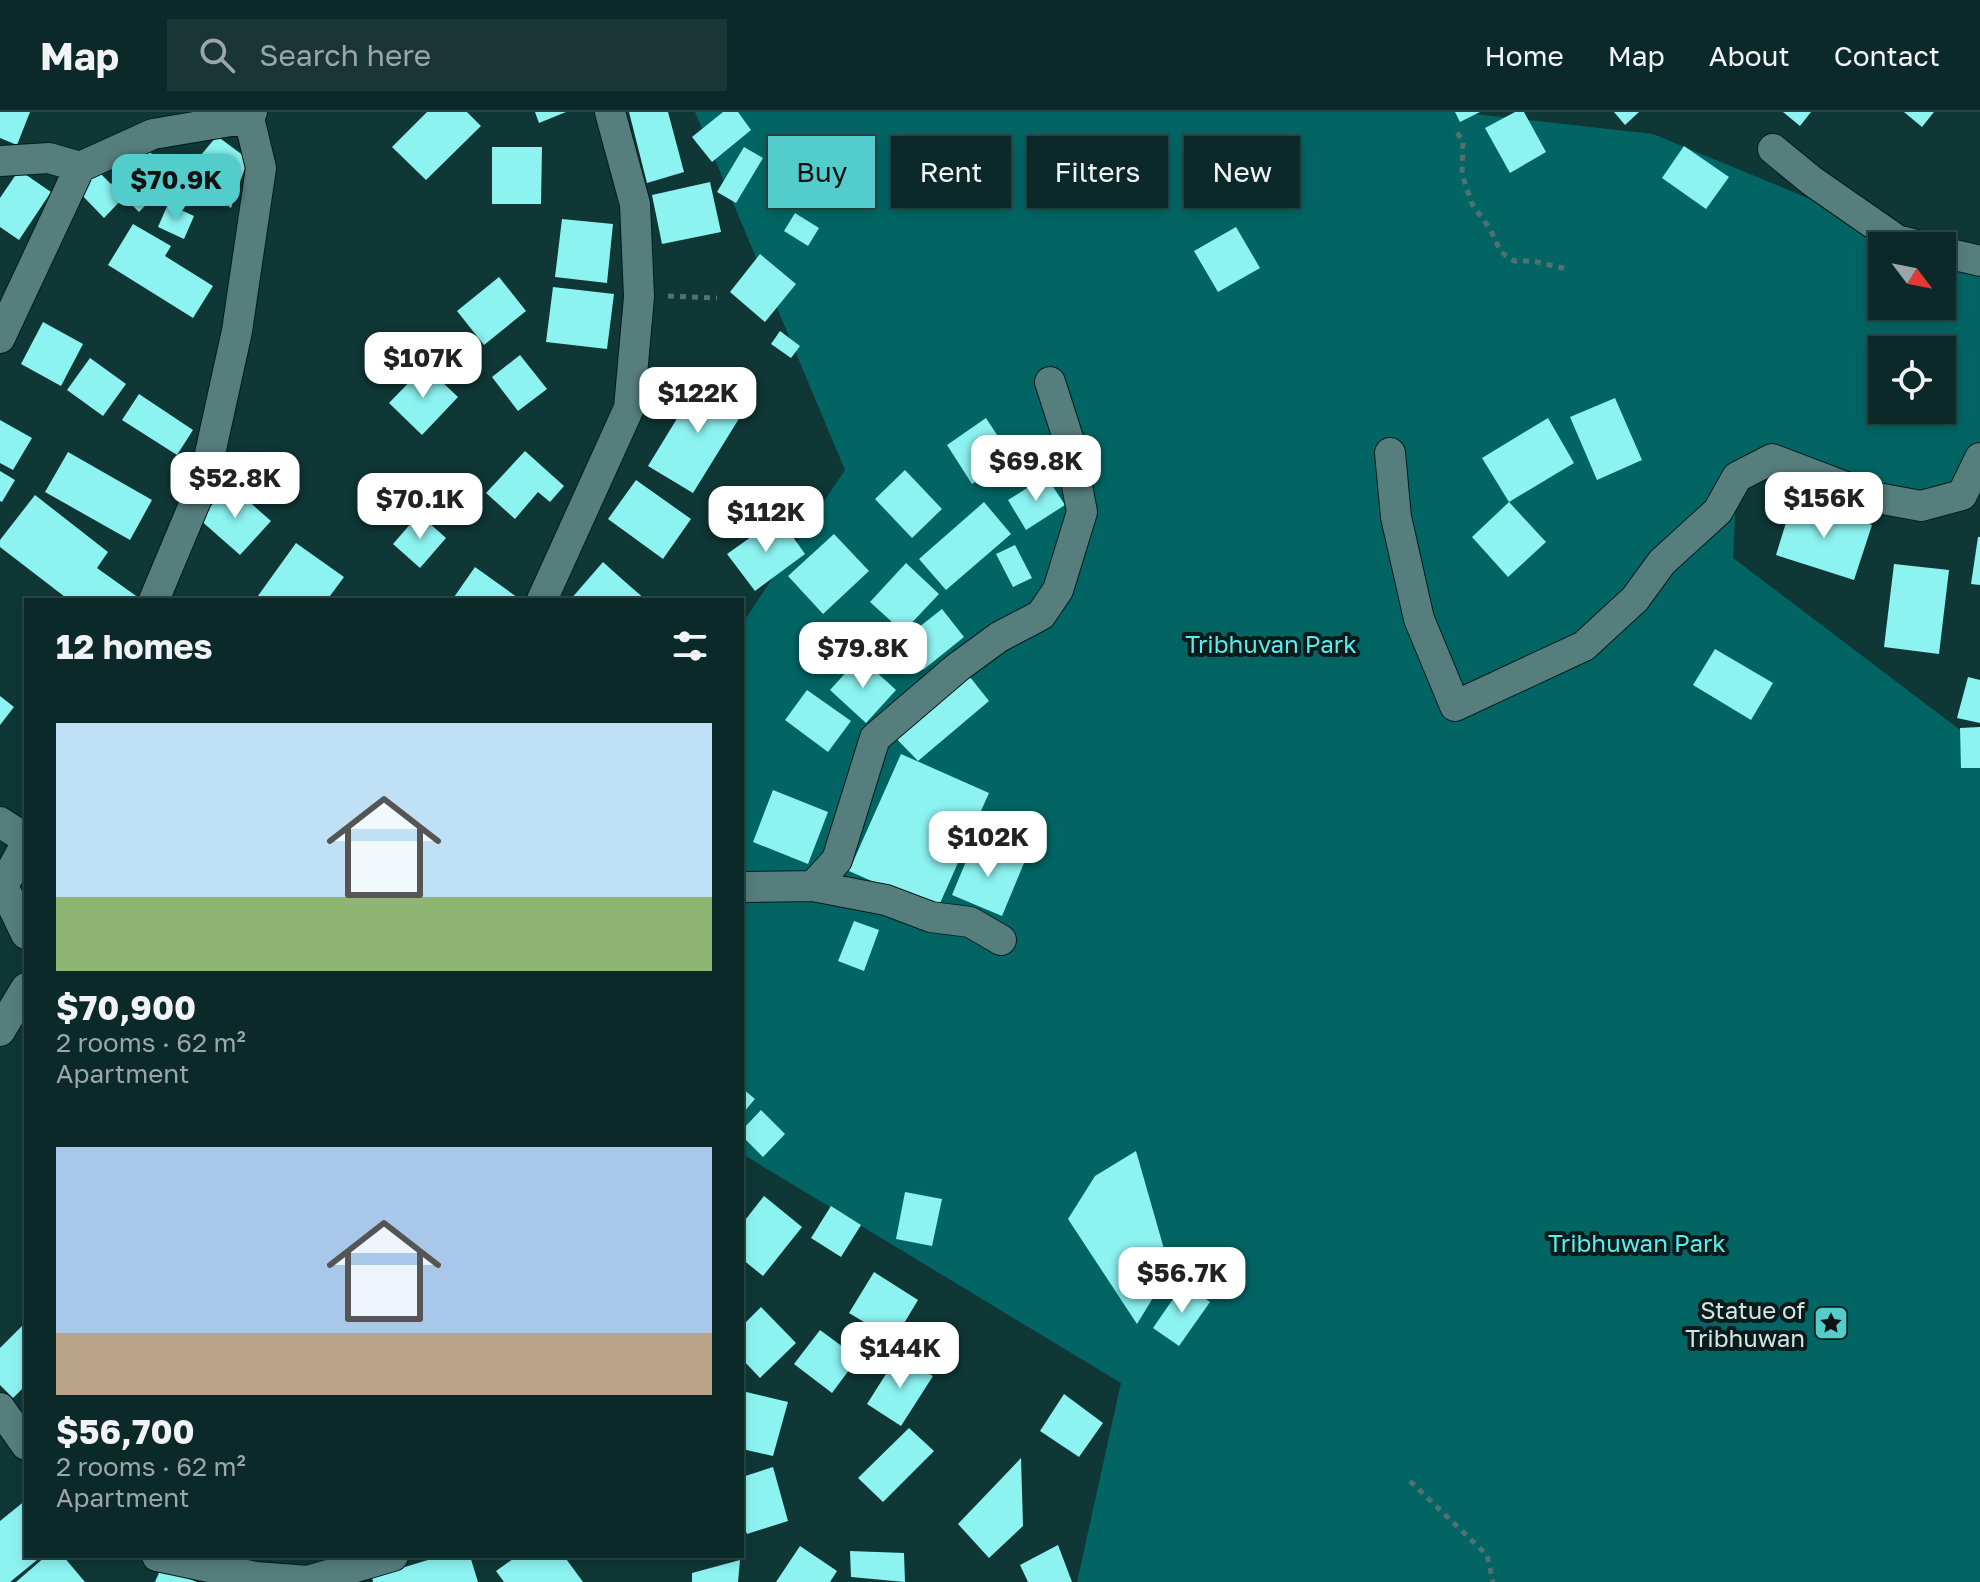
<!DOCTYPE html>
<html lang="en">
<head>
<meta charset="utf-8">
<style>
	:root { --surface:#0b2928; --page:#193534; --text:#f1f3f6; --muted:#9aa6a8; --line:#2b4545; --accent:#53cdcb }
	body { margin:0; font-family:"Golos Text",sans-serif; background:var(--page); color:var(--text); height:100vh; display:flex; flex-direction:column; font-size:30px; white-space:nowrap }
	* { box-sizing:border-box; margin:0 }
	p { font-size:26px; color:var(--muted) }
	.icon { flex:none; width:44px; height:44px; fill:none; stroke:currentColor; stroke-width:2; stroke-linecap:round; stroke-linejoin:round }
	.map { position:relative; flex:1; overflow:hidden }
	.details { position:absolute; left:24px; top:486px; width:720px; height:960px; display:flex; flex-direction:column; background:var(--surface); border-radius:0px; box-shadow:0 4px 12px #0003,0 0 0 2px var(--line) }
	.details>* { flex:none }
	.hud { position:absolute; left:768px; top:24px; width:760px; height:72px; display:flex; gap:16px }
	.needle { width:52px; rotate:122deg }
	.fabs { position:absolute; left:1868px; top:120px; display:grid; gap:16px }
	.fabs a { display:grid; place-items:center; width:88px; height:88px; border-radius:0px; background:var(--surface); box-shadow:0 4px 12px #0003,0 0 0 2px var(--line); font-size:40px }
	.price { position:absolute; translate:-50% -68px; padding:0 18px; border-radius:16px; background:#fff; color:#222; font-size:26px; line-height:52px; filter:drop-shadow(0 2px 4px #0008) }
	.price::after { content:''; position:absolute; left:50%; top:48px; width:24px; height:18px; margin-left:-12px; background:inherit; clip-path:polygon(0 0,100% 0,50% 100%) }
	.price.selected { background:var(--accent); color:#111 }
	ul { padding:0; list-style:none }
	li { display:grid; align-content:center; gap:16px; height:424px; padding:0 32px }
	li span { display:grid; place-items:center; height:248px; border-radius:0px; color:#555 }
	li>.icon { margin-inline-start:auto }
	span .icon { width:144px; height:144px; fill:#fffc; stroke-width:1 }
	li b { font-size:34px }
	h2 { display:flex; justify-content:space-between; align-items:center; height:96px; padding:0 32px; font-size:34px }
	.pill { padding:0 28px; border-radius:0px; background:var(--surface); box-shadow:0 4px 12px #0003,0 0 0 2px var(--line); font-size:28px; line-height:72px }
	.pill.selected { background:var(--accent); color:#111 }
	header { display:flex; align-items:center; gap:48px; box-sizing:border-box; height:112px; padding:0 40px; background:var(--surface); border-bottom:2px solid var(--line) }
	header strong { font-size:38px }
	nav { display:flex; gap:44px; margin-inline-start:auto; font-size:28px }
	.search { width:560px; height:72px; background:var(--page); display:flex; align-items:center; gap:20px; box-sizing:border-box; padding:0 28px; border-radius:0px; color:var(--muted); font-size:30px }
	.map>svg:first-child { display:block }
</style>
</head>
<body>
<header>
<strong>Map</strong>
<div class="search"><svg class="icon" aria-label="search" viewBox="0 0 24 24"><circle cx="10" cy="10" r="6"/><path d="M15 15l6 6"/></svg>Search here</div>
<nav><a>Home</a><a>Map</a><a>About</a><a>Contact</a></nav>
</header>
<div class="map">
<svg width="1980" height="1470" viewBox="0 0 1980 1470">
	<rect width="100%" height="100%" fill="#0f3736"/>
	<path fill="#026564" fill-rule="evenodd" d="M695,0H1456L1653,22L1924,134H1882V194H1942V141L1980,157V355L1962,383L1737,365L1733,446L1968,624L1980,620V1470H1077L1121,1271L744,1043L742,1039V512L845,358ZM1882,238H1942V298H1882Z"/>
	<path fill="#8cf3f1" d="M0,0H30L17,33L0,26Z
		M427,0H467L481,14L426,68L392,35Z
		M535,0H566L539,11Z
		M629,0H668L684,60L647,71Z
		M723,0H738L751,18L712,50L692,25Z
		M1455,0H1480L1460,10Z
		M1515,0H1524L1546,40L1510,61L1485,16Z
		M1614,0H1639L1625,13Z
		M1783,0H1811L1800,14Z
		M1904,0H1934L1922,15Z
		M217,24L248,47L231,96L184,63Z
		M1684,34L1729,65L1706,97L1662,66Z
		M492,35H542L541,92H492Z
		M744,35L763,46L736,91L717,80Z
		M146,36L174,64L139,100L124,85L104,106L78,79L98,59L111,72Z
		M19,58L51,80L19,128L0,115V86Z
		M710,70L721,120L662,132L652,83Z
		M168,92L194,104L184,127L158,115Z
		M795,101L819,116L808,134L784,119Z
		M562,107L613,112L607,171L555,165Z
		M133,112L171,134L165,144L213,174L193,206L108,153Z
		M1236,115L1260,156L1218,180L1194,139Z
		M760,142L796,172L765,210L730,180Z
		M499,165L526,199L484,233L457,199Z
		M553,175L614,182L607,237L546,230Z
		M43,210L83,232L61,274L21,252Z
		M780,219L800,234L791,246L771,232Z
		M520,243L547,277L518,299L492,265Z
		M90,246L126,272L103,304L67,278Z
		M425,254L458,285L422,323L389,291Z
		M703,264L748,292L693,381L648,354Z
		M139,282L193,318L177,343L122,308Z
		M1615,286L1642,348L1597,368L1570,305Z
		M986,306L1012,346L972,372L947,333Z
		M1548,306L1574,351L1509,390L1482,346Z
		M0,308L32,326L13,358L0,351Z
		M525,339L564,374L550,390L538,380L515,407L486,381Z
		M68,340L152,388L130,428L45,380Z
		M905,358L942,397L912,426L875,387Z
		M0,359L15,368L2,390L0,389Z
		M1046,364L1065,393L1026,418L1008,388Z
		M636,368L691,407L663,447L608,407Z
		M230,373L271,409L240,443L199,407Z
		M35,383L108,440L97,456L139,486L138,488H69L0,435V428Z
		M1793,388L1872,413L1854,468L1776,443Z
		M984,390L1011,422L946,478L919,447Z
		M1509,390L1546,430L1508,465L1472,425Z
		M419,402L446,426L420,456L393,432Z
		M779,405L805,442L755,479L727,442Z
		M834,422L869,459L823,502L788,464Z
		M1978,425H1980V473L1971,472Z
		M296,431L344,465L327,488H255Z
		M1015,433L1032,466L1013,475L996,442Z
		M603,450L623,468L646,488H570Z
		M906,451L939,482L903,520L870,490Z
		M1894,452L1949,458L1939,542L1884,535Z
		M475,455L521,488H452Z
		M942,497L964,525L923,558L900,530Z
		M1715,537L1773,571L1751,608L1693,573Z
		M860,545L896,578L866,611L830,578Z
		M966,560L989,589L918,649L891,621Z
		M1968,565L1980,568V611L1957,606Z
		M807,578L851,609L828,640L785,608Z
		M0,584L14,595L0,613Z
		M1980,615V656H1961L1960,616Z
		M901,642L989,681L937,798L849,759Z
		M773,678L828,700L808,752L753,730Z
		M974,730L1024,751L1002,804L952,783Z
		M854,809L879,818L864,859L838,849Z
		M742,976L755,987L742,1002Z
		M761,998L785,1022L763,1045L742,1024V1018Z
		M1136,1039L1170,1158L1137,1212L1068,1107L1095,1064Z
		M905,1080L942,1087L932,1134L896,1127Z
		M764,1084L802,1115L763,1164L742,1147V1112Z
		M831,1094L861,1113L841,1145L811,1126Z
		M874,1160L918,1188L894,1228L849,1201Z
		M1184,1171L1210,1190L1179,1234L1153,1216Z
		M761,1195L796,1231L760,1266L742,1247V1214Z
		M26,1210V1273L13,1286L0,1273V1236Z
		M820,1218L858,1246L832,1281L794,1252Z
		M898,1243L933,1264L901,1314L867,1292Z
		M742,1279L788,1290L773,1344L742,1337Z
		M1064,1282L1103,1311L1079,1345L1040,1319Z
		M909,1316L934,1339L883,1390L858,1366Z
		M1021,1346L1023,1414L989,1446L958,1412Z
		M773,1355L788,1409L747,1422L742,1408V1365Z
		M26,1388V1444H42L10,1470H0V1409Z
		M1058,1433L1072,1470H1028L1020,1453Z
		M800,1434L837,1459L830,1470H776Z
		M850,1439L904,1441L905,1470L851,1465Z
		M46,1444H63L85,1470H16Z
		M441,1444H470L478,1470H373L372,1465Z
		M517,1444H564L583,1470H504L496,1459Z
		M740,1448L738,1470H692V1461Z
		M161,1456L197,1470H155Z"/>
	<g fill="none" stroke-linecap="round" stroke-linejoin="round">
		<g stroke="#001d1d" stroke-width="32">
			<path id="street" d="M1773,37L1812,69L1897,128L1920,134
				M0,49L49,46L80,55
				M1942,140L1980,149
				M0,226L80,55L153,22L249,6L252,0
				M1390,341L1396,405L1419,507L1455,594L1584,534L1635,487L1662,450L1718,399L1737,365L1772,347L1872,385L1921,394L1962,383L1980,346
				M154,488L204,369L237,219L261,56L249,6
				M542,488L629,296L639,185L635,92L610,0
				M0,710L26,727
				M26,732L3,774L26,822
				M813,774L886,788L931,805L970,810L1001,828
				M742,775L813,774L837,748L875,626L958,555L999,525L1041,503L1058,478L1082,400L1068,326L1050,270
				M0,919L26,876
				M0,1296L26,1333
				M157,1444L256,1465L308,1469L393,1444"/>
		</g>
		<path stroke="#507170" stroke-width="5" stroke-dasharray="6 6" stroke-linecap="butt" d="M1457,21L1463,28L1462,62L1472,92L1490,117L1501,140L1514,149H1533L1567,157
			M668,184L717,186
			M1410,1369L1487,1443L1493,1470"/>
		<use href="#street" stroke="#567e7d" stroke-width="30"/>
	</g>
	<defs>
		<g id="sight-square" transform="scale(1.8)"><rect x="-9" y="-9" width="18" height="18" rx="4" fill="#53cdcb" stroke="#0b1b1b"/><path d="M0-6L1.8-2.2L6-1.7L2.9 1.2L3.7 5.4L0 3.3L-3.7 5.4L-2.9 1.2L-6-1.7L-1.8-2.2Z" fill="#111"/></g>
	</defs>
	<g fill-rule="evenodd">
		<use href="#sight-square" x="1831" y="1211"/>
	</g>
	<g text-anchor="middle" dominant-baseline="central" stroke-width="8" stroke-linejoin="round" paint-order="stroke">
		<g font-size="24" fill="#57efed" stroke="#0b1b1b">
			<text x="1271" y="531">Tribhuvan Park</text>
			<text x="1637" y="1130">Tribhuwan Park</text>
		</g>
		<g font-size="24" fill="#d1e5e5" stroke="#0b1b1b" text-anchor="end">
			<text x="1805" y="1197">Statue of<tspan x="1805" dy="28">Tribhuwan</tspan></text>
		</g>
	</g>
</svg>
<div class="fabs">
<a><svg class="needle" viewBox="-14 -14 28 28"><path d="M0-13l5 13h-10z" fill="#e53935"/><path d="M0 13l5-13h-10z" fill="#9aa6a8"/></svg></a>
<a><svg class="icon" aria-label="locate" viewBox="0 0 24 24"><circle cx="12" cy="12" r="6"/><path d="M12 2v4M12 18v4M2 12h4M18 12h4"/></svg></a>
</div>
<b class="price selected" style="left:176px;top:110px">$70.9K</b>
<b class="price" style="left:423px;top:288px">$107K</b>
<b class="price" style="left:698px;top:323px">$122K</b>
<b class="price" style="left:1036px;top:391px">$69.8K</b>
<b class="price" style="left:235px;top:408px">$52.8K</b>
<b class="price" style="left:1824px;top:428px">$156K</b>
<b class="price" style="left:420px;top:429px">$70.1K</b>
<b class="price" style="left:766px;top:442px">$112K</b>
<b class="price" style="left:863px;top:578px">$79.8K</b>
<b class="price" style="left:988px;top:767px">$102K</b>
<b class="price" style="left:1182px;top:1203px">$56.7K</b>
<b class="price" style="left:900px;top:1278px">$144K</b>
<div class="hud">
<a class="pill selected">Buy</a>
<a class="pill">Rent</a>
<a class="pill">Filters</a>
<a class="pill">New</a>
</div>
<section class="details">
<h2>12 homes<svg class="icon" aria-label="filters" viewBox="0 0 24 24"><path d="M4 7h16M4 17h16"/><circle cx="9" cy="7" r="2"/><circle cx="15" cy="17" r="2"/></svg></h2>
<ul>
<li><span style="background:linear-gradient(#bfe0f5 70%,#8fb573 0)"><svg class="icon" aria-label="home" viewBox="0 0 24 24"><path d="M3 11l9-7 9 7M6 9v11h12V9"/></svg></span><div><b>$70,900</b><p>2 rooms · 62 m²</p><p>Apartment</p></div></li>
<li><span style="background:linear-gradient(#a9c7e8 75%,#b9a48a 0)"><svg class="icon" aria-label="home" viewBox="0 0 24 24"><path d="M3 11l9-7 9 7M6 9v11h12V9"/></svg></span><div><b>$56,700</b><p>2 rooms · 62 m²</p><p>Apartment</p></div></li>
</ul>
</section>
</div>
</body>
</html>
